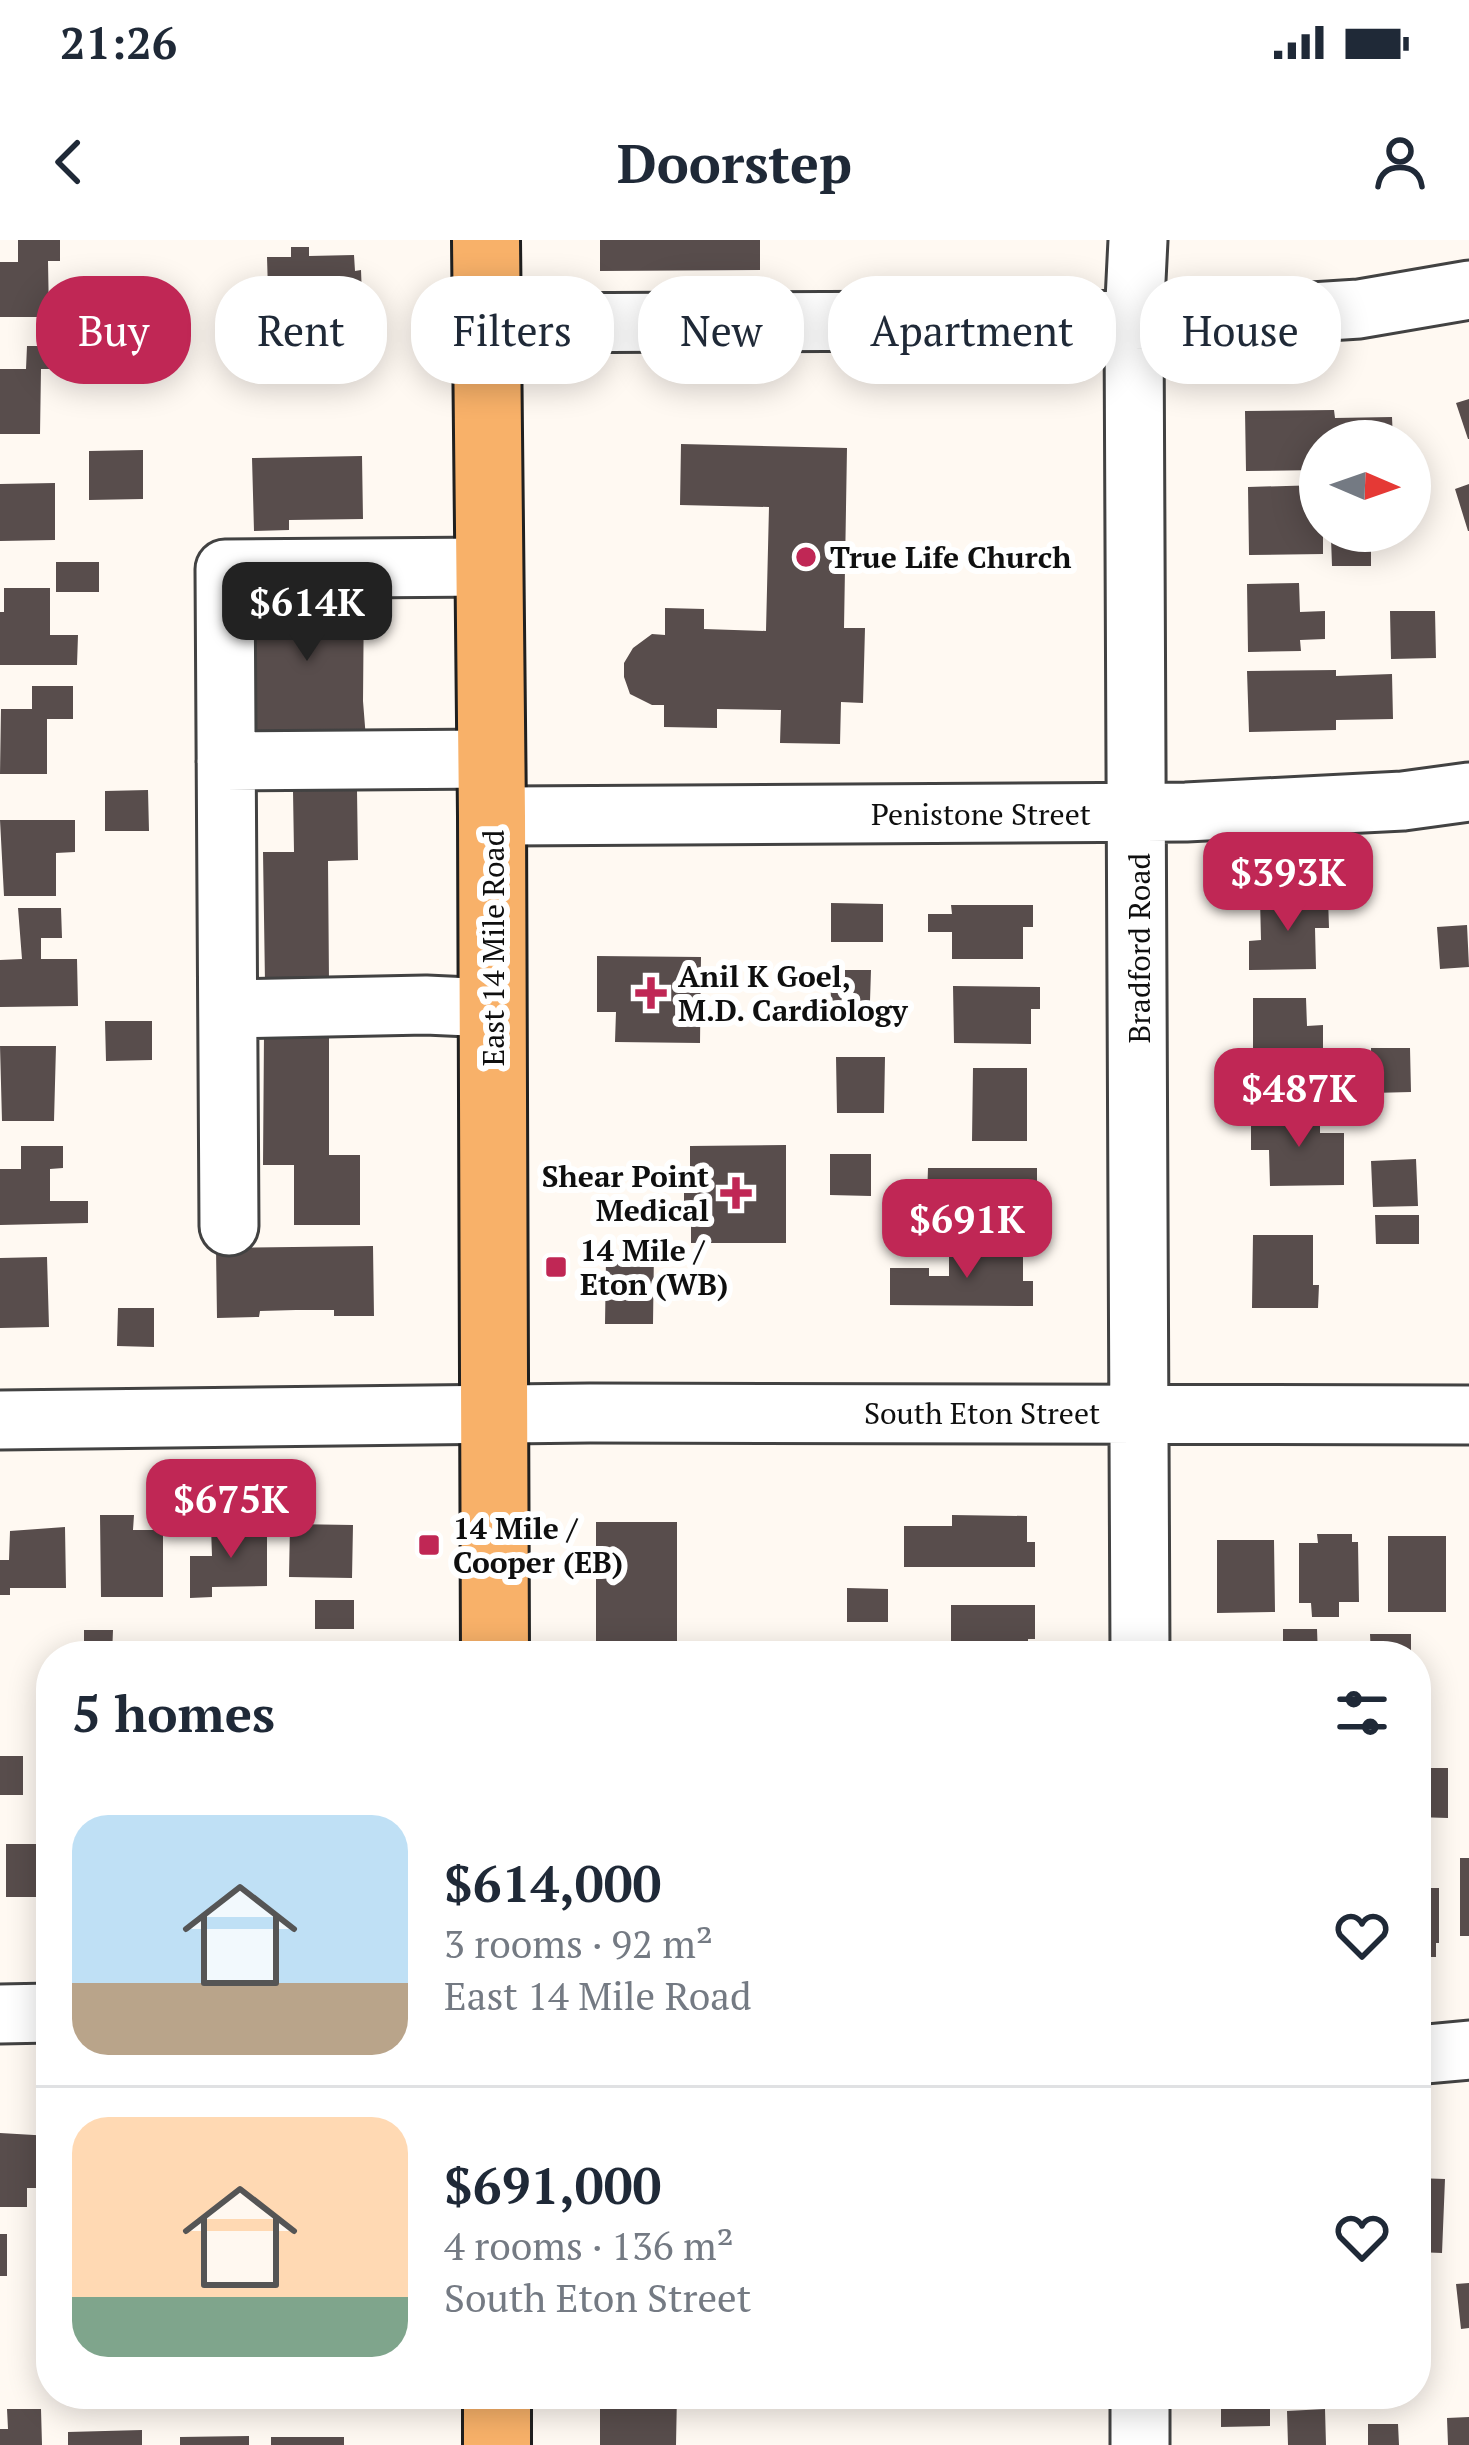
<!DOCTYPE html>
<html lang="en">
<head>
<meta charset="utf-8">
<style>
	:root { --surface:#fff; --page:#f2f2f3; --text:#1f2937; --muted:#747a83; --line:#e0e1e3; --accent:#c02755 }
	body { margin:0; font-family:"PT Serif",serif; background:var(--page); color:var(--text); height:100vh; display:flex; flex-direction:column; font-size:45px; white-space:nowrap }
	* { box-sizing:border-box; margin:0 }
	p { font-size:39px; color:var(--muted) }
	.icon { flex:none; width:66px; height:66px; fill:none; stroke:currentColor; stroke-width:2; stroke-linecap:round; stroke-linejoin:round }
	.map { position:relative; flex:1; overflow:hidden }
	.panel { position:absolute; left:36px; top:1401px; width:1395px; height:768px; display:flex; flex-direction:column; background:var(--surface); border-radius:48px; box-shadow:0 6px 30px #0003 }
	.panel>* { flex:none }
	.guide { position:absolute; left:36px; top:36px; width:1398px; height:108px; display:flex; gap:24px }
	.needle { width:78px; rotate:92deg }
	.fabs { position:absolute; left:1299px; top:180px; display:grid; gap:24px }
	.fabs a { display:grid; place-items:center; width:132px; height:132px; border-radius:50%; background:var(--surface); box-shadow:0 6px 30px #0003; font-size:60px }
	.price { position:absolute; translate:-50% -102px; padding:0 27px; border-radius:24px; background:var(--accent); color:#fff; font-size:39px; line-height:78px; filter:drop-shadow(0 3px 6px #0008) }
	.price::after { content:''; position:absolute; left:50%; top:72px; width:36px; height:27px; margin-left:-18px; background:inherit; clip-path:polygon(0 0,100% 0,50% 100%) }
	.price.selected { background:#222; color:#fff }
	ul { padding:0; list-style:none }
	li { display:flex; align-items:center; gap:36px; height:300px; padding:0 36px }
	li+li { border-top:3px solid var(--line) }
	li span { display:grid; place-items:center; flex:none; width:336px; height:240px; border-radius:36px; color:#555 }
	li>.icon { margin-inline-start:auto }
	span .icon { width:144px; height:144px; fill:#fffc; stroke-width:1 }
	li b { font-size:51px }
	h2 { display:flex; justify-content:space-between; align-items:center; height:144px; padding:0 36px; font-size:51px }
	.pill { padding:0 42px; border-radius:48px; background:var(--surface); box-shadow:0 6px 30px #0003; font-size:42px; line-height:108px }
	.pill.selected { background:var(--accent); color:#fff }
	.status { display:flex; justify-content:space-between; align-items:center; height:84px; padding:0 60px; background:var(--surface); direction:ltr }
	.status svg { height:33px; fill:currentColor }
	header { display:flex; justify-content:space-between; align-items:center; height:156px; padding:0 36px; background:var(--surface); font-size:54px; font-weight:700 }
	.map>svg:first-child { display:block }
</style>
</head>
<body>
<div class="status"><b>21:26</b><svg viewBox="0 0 49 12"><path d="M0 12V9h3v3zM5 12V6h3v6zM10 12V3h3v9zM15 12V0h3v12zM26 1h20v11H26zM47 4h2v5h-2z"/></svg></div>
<header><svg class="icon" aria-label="back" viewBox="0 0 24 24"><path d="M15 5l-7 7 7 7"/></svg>Doorstep<svg class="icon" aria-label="person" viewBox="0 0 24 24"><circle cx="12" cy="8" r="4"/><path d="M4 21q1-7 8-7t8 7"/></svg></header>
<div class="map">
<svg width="1469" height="2205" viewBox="0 0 1469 2205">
	<rect width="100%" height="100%" fill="#fff9f2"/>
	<path fill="#584d4c" d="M18,0H60V21H48L49,77H0V22H18Z
		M600,0H760V30L600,31Z
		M291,7H309V16L354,15L355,31L361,30L363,82L269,84L267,17H291Z
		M27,106H69V129H41L40,194H0V129H26Z
		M1469,159V199H1468L1456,163Z
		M1334,170L1335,178L1392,177L1393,201H1320V230L1246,231L1245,171Z
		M681,204L847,208L844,388H865L863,463L841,462L840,504L780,503L781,470L717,469V488L664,487V465H652L630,454L624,437V423L633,408L652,394L665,395V368L704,369V389L766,391L769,267L680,265Z
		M143,210V259L89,260V211Z
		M362,216L363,279L289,280V290L254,291L252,218Z
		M55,243V300L0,301V244Z
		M1469,244V291H1468L1455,249Z
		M1320,245V291H1323V314L1249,315L1248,247Z
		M1371,297V326H1332L1331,298Z
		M56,322H99V352H56Z
		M1299,343L1300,372L1325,371V399L1300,400L1301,411L1248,412L1247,344Z
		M364,346L363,461L366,499L251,501L249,349Z
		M4,348H50V395H78L77,425H0V372H4Z
		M1390,371H1435L1436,418L1391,419Z
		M1336,430V436L1392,434L1393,479L1336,480V490L1249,492L1247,431Z
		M32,446H73V479H47V534H0L1,469H32Z
		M148,550L149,591H105V551Z
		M357,550L358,620L328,621L329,742L265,743L263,612H294L293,551Z
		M0,580H75V612L56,613V656H4Z
		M1315,658H1328L1329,688H1315L1316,729L1249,730V701L1261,700L1260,659Z
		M831,663L883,664V702H831Z
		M951,665H1033V687H1023V719H952V692H928V674H952Z
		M18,668H61L62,698H41V719H77L78,766L0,767V720L22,719Z
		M1467,685L1469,727L1440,729L1437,687Z
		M597,716L701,717L700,803L615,802L616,772H597Z
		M830,730H871L870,761H831Z
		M953,746L1040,747V769H1031V804L954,803Z
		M1253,758H1306L1307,786L1323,785V831L1253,832Z
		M105,781H152V820L106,821Z
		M264,794H329V915H360V985H294V925H263Z
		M0,806H56L54,881H2Z
		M1371,808H1410L1411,852L1372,853Z
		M836,817H885L884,873H837Z
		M973,828H1027V901H972Z
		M1320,875V893H1344V945L1270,946L1269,910H1251V876Z
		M786,905V1003H691V965L684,964V948H690V906Z
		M21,906H63V928L50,929V961H88V983L0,985V929H21Z
		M830,914H871V956L830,955Z
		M1416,919L1418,966L1373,967L1371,921Z
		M928,928H1037V959H1026V985H952V958H927Z
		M1375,975H1419V1004H1376Z
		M1253,995H1313V1045H1319L1318,1068H1252Z
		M373,1006L374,1076H334V1070H296L260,1071L259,1077L217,1078L216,1008Z
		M949,1007L1023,1008V1041H1033V1066L890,1065V1028H929V1036H949Z
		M619,1010H654L653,1084H605L606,1020H619Z
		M47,1017L49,1087L0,1088V1018Z
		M118,1068H154V1107L117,1106Z
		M100,1275H134L133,1290H163V1357H101Z
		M952,1275L1027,1276V1302H1035V1327H904V1286H952Z
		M596,1282H677V1416H596Z
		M290,1284L353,1285L352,1338L289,1337Z
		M220,1285L267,1287V1346L212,1347V1357L190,1358V1316H212L211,1287H220Z
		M65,1287L66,1348H10V1355H0V1320H9L10,1291Z
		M1317,1294H1352V1302H1358L1359,1362H1339V1377H1312L1311,1363H1299V1303H1318Z
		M1388,1296H1446V1372H1388Z
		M1217,1300H1274L1275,1372L1217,1373Z
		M847,1348L888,1349V1382H847Z
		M315,1360H354V1389H315Z
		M951,1365H1035V1399H1028V1416H951Z
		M1283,1389H1317L1318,1416H1283Z
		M84,1390H113L112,1416H84Z
		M1370,1394H1411V1416H1371Z
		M0,1516H23V1555H0Z
		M1416,1528H1448V1578L1416,1577Z
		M6,1604H51V1664H38V1657H6Z
		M1460,1618H1469V1696H1460Z
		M1416,1622H1422L1423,1648H1439V1703H1436V1717H1416Z
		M0,1893L51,1896V1948H27V1967H0Z
		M1416,1938L1445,1939L1442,2013L1416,2012Z
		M0,1994H7V2036H0Z
		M1469,2043V2088L1461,2089L1456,2044Z
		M326,2154H369V2162L326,2163Z
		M600,2154H677L676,2205H600Z
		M1221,2154H1270V2186L1221,2187Z
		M7,2169H41L42,2205H0V2189H8Z
		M1325,2169L1326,2205H1288L1287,2171Z
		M1469,2177V2205H1448L1447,2178Z
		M1368,2184H1398L1399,2205H1368Z
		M142,2190V2205H68V2192Z
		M249,2196V2205H180V2197Z
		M271,2197H344V2205H271Z"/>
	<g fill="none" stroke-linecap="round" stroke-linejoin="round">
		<g stroke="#424242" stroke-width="63">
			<path id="minor" d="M1138,0L1134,81L1140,1416
				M487,83L1185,80L1359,69L1469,50
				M226,521L491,519
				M492,576L1186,572L1403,561L1469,552
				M228,769L426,765L492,768
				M229,986L225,329L488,327
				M0,1180L590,1173L1469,1175
				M0,1774L51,1773
				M1416,1815L1469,1810
				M1140,2154V2205"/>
		</g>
		<g stroke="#202020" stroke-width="72">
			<path id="major" d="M486,0L492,576L495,1416
				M497,2154V2205"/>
		</g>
		<use href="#minor" stroke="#fff" stroke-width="57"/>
		<use href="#major" stroke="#f8b169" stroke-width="66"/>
	</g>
	<g fill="#c02755" stroke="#fff" stroke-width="4.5">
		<circle cx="806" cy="317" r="12"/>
		<path d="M645 735h12v12h12v12h-12v12h-12v-12h-12v-12h12z"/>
		<path d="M730 935h12v12h12v12h-12v12h-12v-12h-12v-12h12z"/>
		<rect x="544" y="1015" width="24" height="24" rx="6"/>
		<rect x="417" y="1293" width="24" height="24" rx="6"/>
	</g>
	<g text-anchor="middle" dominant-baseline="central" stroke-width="12" stroke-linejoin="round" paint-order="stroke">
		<g font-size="30" font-weight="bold" fill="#0f0f0f" stroke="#fff" text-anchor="start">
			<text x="830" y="317">True Life Church</text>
			<text x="678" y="736">Anil K Goel,<tspan x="678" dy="34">M.D. Cardiology</tspan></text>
			<text x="709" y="936" text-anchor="end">Shear Point<tspan x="709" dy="34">Medical</tspan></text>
			<text x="580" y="1010">14 Mile /<tspan x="580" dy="34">Eton (WB)</tspan></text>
			<text x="453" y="1288">14 Mile /<tspan x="453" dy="34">Cooper (EB)</tspan></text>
		</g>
		<g font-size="30" fill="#0f0f0f" stroke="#fff">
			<text x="981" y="574">Penistone Street</text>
			<text transform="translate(493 708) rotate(-90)">East 14 Mile Road</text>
			<text transform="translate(1139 708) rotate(-90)">Bradford Road</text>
			<text x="982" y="1173">South Eton Street</text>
		</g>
	</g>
</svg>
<div class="fabs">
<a><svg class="needle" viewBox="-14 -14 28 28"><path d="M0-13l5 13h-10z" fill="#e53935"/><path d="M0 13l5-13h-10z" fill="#747a83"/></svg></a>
</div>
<b class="price selected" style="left:307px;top:424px">$614K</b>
<b class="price" style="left:1288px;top:694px">$393K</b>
<b class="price" style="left:1299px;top:910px">$487K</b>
<b class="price" style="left:967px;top:1041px">$691K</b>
<b class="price" style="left:231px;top:1321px">$675K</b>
<div class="guide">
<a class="pill selected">Buy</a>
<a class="pill">Rent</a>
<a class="pill">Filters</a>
<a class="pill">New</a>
<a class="pill">Apartment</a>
<a class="pill">House</a>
</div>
<section class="panel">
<h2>5 homes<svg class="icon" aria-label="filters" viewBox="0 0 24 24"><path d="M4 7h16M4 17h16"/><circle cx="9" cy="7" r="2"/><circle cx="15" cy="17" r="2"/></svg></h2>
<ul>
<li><span style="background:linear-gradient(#bfe0f5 70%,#b9a48a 0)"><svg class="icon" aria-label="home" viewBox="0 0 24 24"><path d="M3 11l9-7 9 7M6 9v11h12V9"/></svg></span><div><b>$614,000</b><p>3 rooms · 92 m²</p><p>East 14 Mile Road</p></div><svg class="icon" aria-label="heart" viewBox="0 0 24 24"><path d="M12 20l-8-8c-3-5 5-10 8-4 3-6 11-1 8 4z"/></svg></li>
<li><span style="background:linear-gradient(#ffd9b3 75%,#7fa58c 0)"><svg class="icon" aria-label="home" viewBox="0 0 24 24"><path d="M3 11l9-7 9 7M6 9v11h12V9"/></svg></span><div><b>$691,000</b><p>4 rooms · 136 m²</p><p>South Eton Street</p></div><svg class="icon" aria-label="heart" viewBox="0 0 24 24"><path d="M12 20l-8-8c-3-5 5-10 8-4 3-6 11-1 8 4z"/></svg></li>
</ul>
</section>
</div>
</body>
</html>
